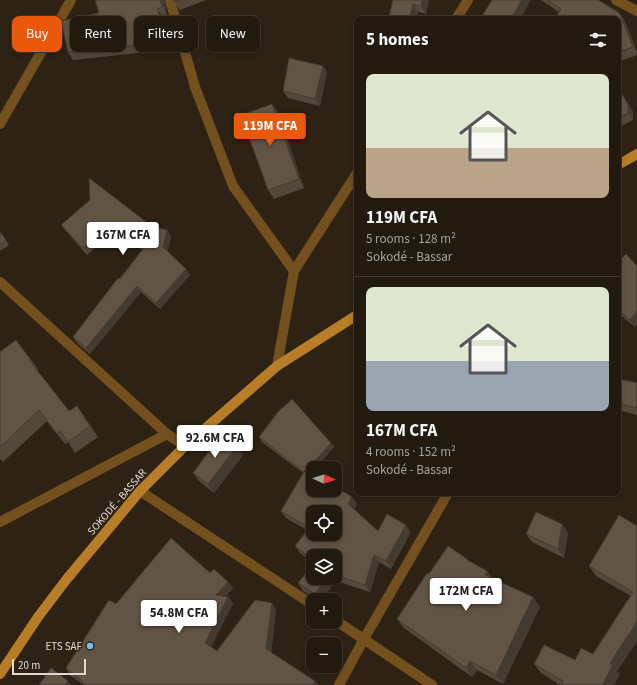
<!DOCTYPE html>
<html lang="en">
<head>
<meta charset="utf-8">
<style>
	:root { --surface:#221a0e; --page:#2e271c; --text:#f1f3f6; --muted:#a2a19e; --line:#3f382e; --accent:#ea580c }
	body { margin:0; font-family:"Source Sans 3",sans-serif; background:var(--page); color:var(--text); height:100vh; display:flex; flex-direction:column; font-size:15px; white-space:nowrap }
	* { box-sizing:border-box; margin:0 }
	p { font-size:13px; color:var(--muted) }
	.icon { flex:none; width:22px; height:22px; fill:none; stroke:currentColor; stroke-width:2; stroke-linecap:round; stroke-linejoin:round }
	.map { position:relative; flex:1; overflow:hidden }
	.side { position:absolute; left:354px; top:16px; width:267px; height:480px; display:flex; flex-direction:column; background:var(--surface); border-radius:8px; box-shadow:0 2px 6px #0003,0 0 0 1px var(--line) }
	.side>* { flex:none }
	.top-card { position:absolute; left:12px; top:16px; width:282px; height:36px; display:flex; gap:8px }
	.needle { width:26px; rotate:94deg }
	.fabs { position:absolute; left:306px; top:461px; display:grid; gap:8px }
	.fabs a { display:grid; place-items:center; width:36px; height:36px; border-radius:8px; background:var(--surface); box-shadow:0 2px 6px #0003,0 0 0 1px var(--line); font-size:20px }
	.scale { position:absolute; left:12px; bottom:10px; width:74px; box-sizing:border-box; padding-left:4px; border:2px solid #e1d9d0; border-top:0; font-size:11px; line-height:14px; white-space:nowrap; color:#e1d9d0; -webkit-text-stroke:3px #2d2213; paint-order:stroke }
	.price { position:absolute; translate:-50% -34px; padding:0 9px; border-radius:4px; background:#fff; color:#222; font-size:13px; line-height:26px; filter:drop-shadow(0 1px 2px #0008) }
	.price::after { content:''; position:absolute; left:50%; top:24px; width:12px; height:9px; margin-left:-6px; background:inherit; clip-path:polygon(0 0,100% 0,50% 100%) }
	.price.current { background:var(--accent); color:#fff }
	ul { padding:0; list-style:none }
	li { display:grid; align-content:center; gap:8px; height:212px; padding:0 12px }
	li+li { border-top:1px solid var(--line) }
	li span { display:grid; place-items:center; height:124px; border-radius:8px; color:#555 }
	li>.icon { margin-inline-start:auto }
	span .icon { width:72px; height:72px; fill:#fffc; stroke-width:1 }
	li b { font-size:17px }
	h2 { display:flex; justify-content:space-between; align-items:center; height:48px; padding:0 12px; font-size:17px }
	.tag { padding:0 14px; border-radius:8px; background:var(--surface); box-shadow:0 2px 6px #0003,0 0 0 1px var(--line); font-size:14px; line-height:36px }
	.tag.current { background:var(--accent); color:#fff }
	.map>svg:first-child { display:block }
</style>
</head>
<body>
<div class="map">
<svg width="637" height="685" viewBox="0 0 637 685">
	<rect width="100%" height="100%" fill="#2d2213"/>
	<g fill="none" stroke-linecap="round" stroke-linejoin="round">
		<path stroke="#73501e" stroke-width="10" d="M170,0L195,87L233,186L294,271
			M616,0L637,11
			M456,19L468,0
			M0,124L71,0
			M0,282L167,434L185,446
			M277,366L294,271L357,173
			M140,491L313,605
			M0,522L167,434
			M335,620L432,685
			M339,685L364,639L448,493"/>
		<path stroke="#b87e27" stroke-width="10" d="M618,165L637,154
			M0,674L38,617L66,580L140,491L185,446L277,366L357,315"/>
	</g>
	<path fill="#53483a" d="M164,0L167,15L163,17L172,39L156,45L157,51L73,60L68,52Z
		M173,0H206L180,10L174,2Z
		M393,0H429L426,14L418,12L416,19H391L389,17Z
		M541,0H598L620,14L625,21L637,51V55L618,62V19L559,12Z
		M327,72L320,106L288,98L283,91Z
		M618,94L626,100L633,112V120L618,128Z
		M272,104L278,112L304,188L274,199L268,190Z
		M90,200L153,227L167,230L171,237L167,251L190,275L160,309L141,292L90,354L77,343L73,337L142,250L116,230L87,255L66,231L61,225Z
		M0,231L9,245L0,251Z
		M618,262L637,266V324L635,327L618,313Z
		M16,340L38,369L37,370L69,411L77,406L98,437L75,453L68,442L65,444L47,421L3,462L0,459V352Z
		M618,379L637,383V415L618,410Z
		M259,437L331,443L334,447L313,468V471L311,473L357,504L354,509L378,531L411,532L391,569L379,562L370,592L336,581L321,600H317L303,591L298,583L313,578H335V556H313V563L300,553L295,546L307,530L286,518L281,511L303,473L262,442Z
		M237,446L243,455L214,493L199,481L193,473Z
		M637,526V641L617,671L620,674L614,685H560L541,673L534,664L575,660L593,654L631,596L596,576L589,566Z
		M568,533L564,558L532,542L526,534Z
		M467,559L469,561L487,571L493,579L533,597L540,607L503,684L477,670L472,677L404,628L397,619L429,574Z
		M210,573L228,582L233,588L225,597H228L233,603L211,647L217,651L276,609L271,653L318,685H84L70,675L66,668L116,604Z"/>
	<path fill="#443b30" d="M160,0H164L167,15L162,7Z
		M422,0H429L426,14L421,6Z
		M522,0H531L520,19H511Z
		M413,4L418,12L416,19H409Z
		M157,9L163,17L172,39L166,31Z
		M620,14L625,21L637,52L633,47Z
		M151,37L156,45L157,51L151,43Z
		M323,66L327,72L320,106L315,99Z
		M621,92L626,100L633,112V120L628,113Z
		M272,104L278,112L304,188L299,179Z
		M167,230L171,237L167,253L163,247Z
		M186,269L190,275L160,309L156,303Z
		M137,286L141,292L90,354L86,348Z
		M637,311V324L635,327L630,320Z
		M331,443L334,447L316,468H313V471L308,477L305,473Z
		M237,446L243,455L214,493L208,484Z
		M352,497L357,504L353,511L348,504Z
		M562,524L568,533L564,558L558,549Z
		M406,525L411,532L391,569L386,561Z
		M374,555L379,562L370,592L365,585Z
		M487,571L494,581L485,575Z
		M327,578H333L336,581L321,600H317L314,595Z
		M228,582L233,588L221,602L216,595Z
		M228,597L233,603L209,650L205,643Z
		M533,597L540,607L503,684L496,675Z
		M272,603L276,609L271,656L266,649Z
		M637,622V641L617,671L620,674L614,685H602L610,663Z
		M470,661L477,670L472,677L466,668Z
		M68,681L71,685H65Z
		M315,681L318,685H312Z"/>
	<path fill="#615444" stroke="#443b30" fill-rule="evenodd" d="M95,0H160L162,7L157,9L166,31L151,37V43L68,52L61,21L99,13Z
		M173,0H181L174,2Z
		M393,0H422L421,6L413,4L409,19H397L389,17Z
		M492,0H522L511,19H480Z
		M547,0H598L618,12L620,14L633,47L618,52V19H555L561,9Z
		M289,58L323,66L315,99L283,91Z
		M621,92L628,105V113L618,118V94Z
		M272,104L299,179L268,190L241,115Z
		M89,178L153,227L167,230L163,247L186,269L156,303L137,286L86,348L73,337L118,278L120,279L143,249L112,224L83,248L61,225L90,200Z
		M0,232L6,240L0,245Z
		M626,254L637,266V311L630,320L618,310V262Z
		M16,340L30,359L29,360L69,411L77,406L90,426L68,442L60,431L57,434L39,410L0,447V352Z
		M618,379L637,383V408L618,403Z
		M292,399L331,443L306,471L305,470L304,472L259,437L278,412Z
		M221,435L237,446L208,484L193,473Z
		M305,470L313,475V490H335V487L352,497L348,504L378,531L387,514L406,525L386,561L374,555L365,585L335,575V556H313V560L295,546L309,528L281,511ZM313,512H335V534H313Z
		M536,512L562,524L558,549L526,534Z
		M619,515L637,526V622L610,663L613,665L602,685H561L563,681L534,664L544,645L575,660L581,648L593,654L633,592L589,566Z
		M171,538L210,573L214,569L228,582L216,595L228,597L205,643L217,651L255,600L272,603L266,649L315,681L312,685H87L66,668L109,600L116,604Z
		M448,546L467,559V560L487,571L485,575L533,597L496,675L470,661L466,668L397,619L427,573L429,574Z
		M313,564V578H327L314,595L312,592L298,583Z
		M51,668L68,681L65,685H39Z"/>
	<circle fill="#70c1f4" stroke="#2d2213" stroke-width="1.5" cx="90" cy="646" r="4"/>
	<g text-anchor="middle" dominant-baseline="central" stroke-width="3" stroke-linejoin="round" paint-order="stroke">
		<g font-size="11" fill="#e1d9d0" stroke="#2d2213">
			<text transform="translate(117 502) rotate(-49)">SOKODÉ - BASSAR</text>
		</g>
		<g font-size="11" fill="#e1d9d0" stroke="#2d2213" text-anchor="end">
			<text x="82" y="646">ETS SAF</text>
		</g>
	</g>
</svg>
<div class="fabs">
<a><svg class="needle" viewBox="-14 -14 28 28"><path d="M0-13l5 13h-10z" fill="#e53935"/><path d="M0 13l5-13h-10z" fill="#a2a19e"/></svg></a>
<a><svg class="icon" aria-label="locate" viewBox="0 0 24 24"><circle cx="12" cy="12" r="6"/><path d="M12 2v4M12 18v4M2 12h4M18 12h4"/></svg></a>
<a><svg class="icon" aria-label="layers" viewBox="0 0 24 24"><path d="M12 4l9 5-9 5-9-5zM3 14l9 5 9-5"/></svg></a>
<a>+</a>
<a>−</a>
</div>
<div class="scale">20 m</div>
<b class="price current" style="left:270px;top:147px">119M CFA</b>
<b class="price" style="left:123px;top:256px">167M CFA</b>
<b class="price" style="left:215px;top:459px">92.6M CFA</b>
<b class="price" style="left:466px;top:612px">172M CFA</b>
<b class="price" style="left:179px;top:634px">54.8M CFA</b>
<div class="top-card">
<a class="tag current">Buy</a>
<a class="tag">Rent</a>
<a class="tag">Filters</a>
<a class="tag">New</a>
</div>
<section class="side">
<h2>5 homes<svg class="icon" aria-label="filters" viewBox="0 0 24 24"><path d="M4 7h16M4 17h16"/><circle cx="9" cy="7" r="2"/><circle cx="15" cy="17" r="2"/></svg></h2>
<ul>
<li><span style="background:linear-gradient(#dfe7d0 60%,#b9a48a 0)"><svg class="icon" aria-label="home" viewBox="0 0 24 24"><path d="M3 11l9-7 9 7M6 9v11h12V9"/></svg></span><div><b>119M CFA</b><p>5 rooms · 128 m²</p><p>Sokodé - Bassar</p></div></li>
<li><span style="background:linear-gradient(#dfe7d0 60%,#9aa5b1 0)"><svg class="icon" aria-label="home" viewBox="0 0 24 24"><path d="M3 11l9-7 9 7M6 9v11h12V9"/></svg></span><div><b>167M CFA</b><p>4 rooms · 152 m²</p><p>Sokodé - Bassar</p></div></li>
</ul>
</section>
</div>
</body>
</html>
